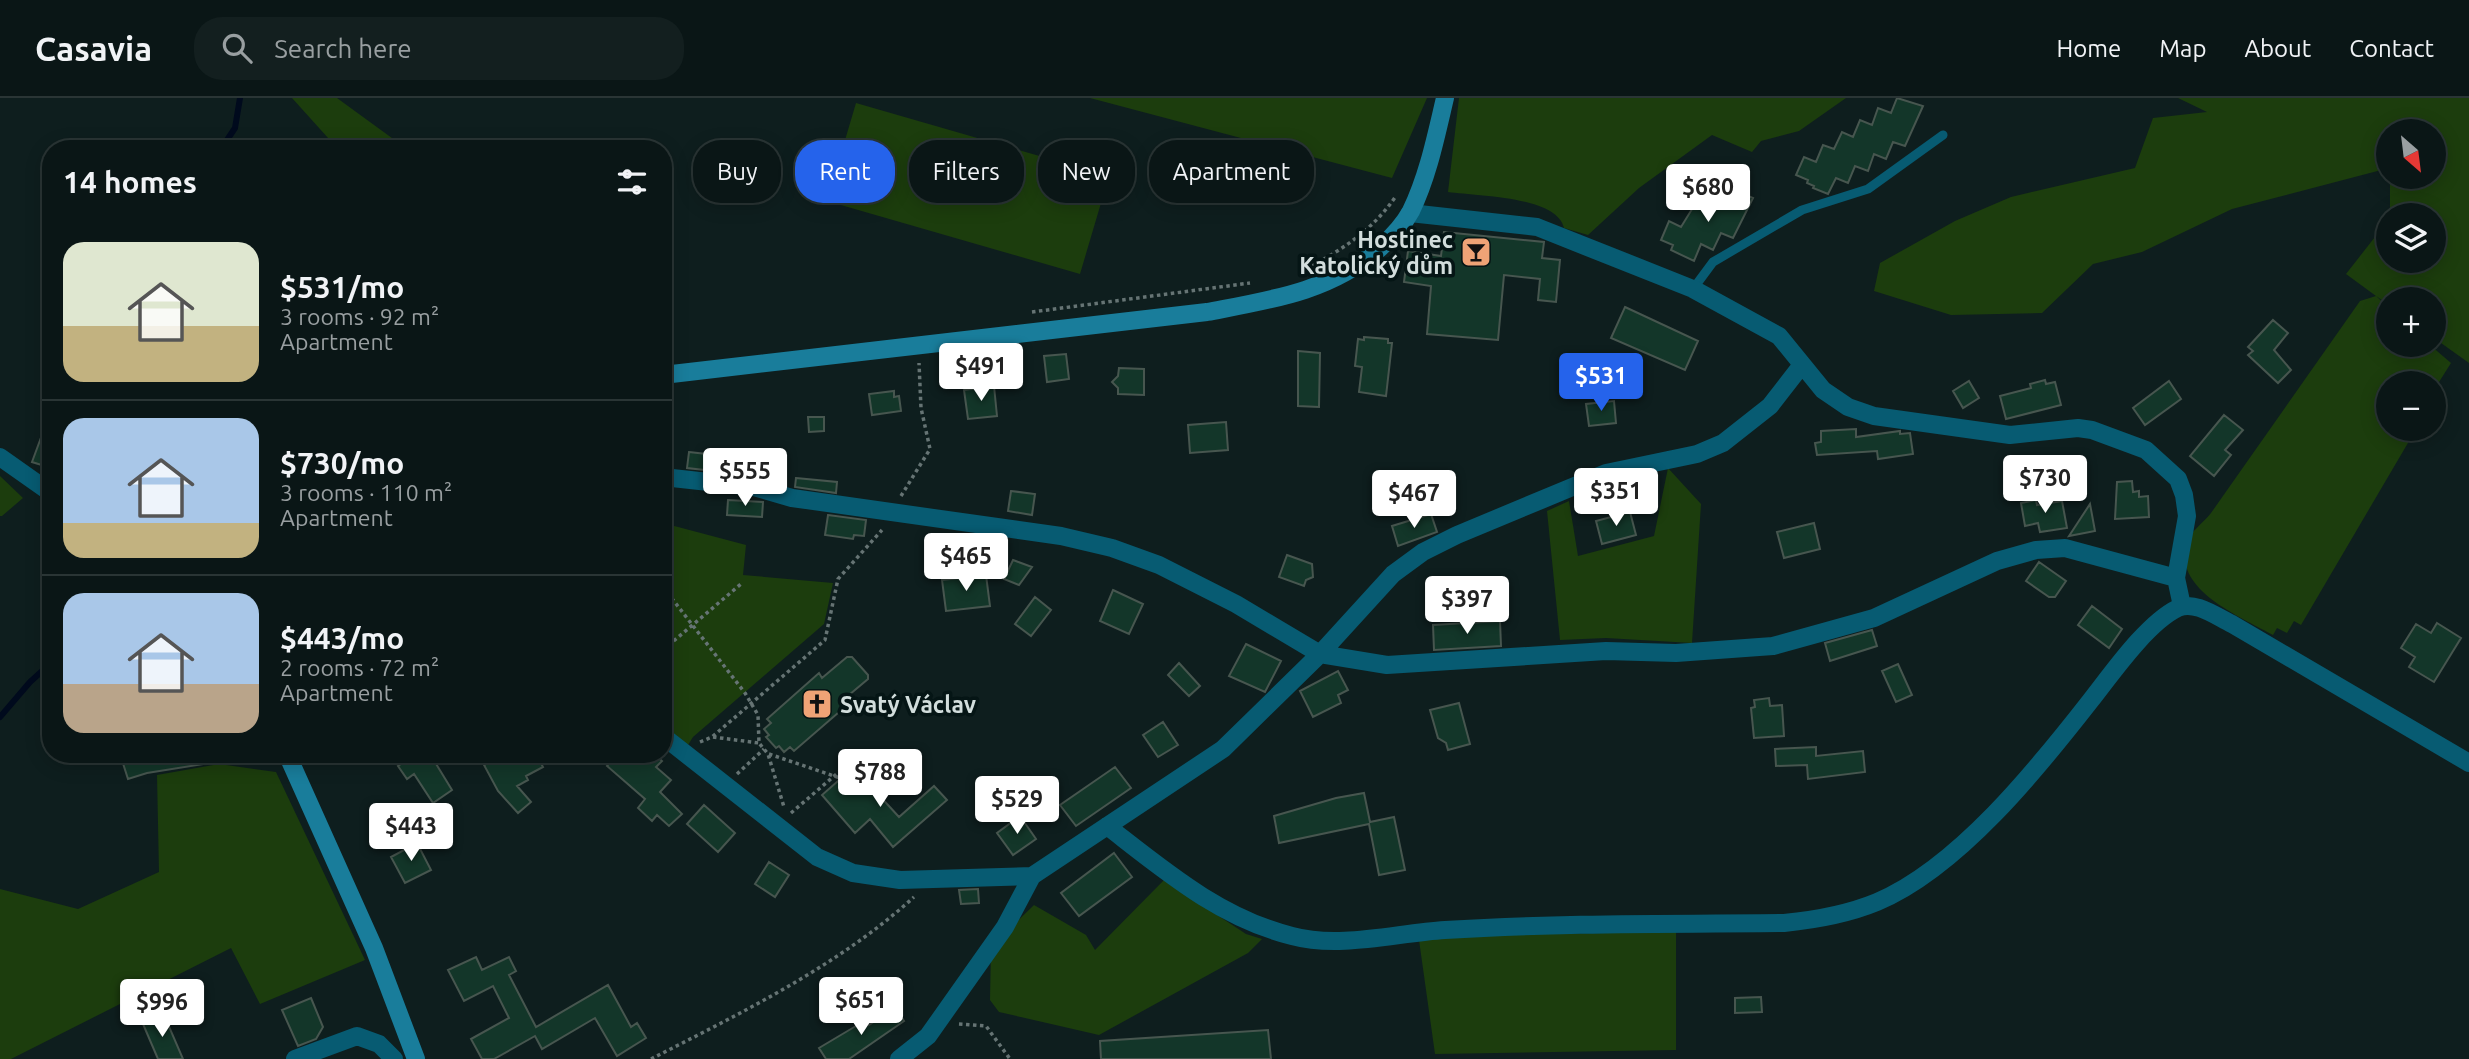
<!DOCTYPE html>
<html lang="en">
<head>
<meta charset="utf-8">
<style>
	:root { --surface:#0a1616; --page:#131f1f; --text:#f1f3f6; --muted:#999fa1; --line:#2a3535; --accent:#2563eb }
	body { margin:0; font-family:Ubuntu,sans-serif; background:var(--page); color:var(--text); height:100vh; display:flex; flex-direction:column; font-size:26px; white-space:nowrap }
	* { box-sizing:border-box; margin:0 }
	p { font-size:23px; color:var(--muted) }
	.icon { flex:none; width:38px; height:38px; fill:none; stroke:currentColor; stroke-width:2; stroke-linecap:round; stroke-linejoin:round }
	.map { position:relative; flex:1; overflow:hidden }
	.side { position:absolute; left:42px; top:42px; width:630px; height:623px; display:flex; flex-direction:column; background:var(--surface); border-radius:28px; box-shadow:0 4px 18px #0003,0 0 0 2px var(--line) }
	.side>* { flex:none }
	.top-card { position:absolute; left:693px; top:42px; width:665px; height:63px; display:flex; gap:14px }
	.needle { width:46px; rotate:152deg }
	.controls { position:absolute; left:2376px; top:21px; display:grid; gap:14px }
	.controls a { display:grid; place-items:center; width:70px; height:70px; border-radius:50%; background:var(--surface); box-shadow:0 4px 18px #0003,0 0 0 2px var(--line); font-size:35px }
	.price { position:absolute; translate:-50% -60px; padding:0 16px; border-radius:7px; background:#fff; color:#222; font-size:23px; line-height:46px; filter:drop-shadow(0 2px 4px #0008) }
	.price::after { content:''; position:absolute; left:50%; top:42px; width:21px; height:16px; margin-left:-10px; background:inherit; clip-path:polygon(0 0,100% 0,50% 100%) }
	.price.current { background:var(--accent); color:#fff }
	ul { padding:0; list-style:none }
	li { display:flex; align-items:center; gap:21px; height:175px; padding:0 21px }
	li+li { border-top:2px solid var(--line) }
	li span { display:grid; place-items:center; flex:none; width:196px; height:140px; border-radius:21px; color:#555 }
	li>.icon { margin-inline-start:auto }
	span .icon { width:84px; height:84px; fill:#fffc; stroke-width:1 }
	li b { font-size:30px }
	h2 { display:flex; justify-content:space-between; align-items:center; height:84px; padding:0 21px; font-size:30px }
	.pill { padding:0 24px; border-radius:28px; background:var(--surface); box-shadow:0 4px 18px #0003,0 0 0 2px var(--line); font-size:24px; line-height:63px }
	.pill.current { background:var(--accent); color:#fff }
	header { display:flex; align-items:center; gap:42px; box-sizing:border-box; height:98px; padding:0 35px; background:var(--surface); border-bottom:2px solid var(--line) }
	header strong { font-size:33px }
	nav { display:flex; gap:38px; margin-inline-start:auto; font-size:24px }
	.search { width:490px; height:63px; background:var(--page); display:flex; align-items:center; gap:18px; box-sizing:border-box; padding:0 24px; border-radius:28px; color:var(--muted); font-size:26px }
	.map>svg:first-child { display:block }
</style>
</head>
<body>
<header>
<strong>Casavia</strong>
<div class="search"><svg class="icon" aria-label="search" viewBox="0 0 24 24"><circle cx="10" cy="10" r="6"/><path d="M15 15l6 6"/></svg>Search here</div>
<nav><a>Home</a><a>Map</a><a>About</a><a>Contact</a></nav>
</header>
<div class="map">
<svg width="2469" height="961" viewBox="0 0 2469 961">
	<rect width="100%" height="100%" fill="#0e1e1e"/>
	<path fill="#1c3d0d" d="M292,0H337L407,51H338Z
		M1090,0H1427L1392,80Z
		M1459,0H1846L1799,33L1761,43L1752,54L1712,37L1639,90L1588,137L1564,130C1557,98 1476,98 1448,94Z
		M2178,0H2469V265L2434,240V201H2389V207L2376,198L2389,210V247H2430L2451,265L2434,292V285H2389V331L2415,333L2301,527L2294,523L2287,535L2277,530L2273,537C2242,519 2171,492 2187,444C2190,434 2204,424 2211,415L2360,203L2376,198L2346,176L2389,121V163H2434V117H2390V79H2434V33H2389V70L2232,111L2142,154L2093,166L2042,215L1951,217L1874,193L1880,165L1955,123L2011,99L2135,70L2153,20L2207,14Z
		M856,5L1109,78L1080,176L827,103Z
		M1668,370L1701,406L1692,545L1606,540L1560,542L1547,413L1569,403L1578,458L1654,438Z
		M0,378L23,400L2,418H0Z
		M663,425L746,447L743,477L833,485L824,526L693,639L688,647L663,627Z
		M219,666L276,674L365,862L260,906L231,850L11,961H0V791L78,811L159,774L157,677Z
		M1164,782L1246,836L1262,841L1248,855L1099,937L999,914L990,902L991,849L1034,807L1086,837L1095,852Z
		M1676,834V952L1435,956L1419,842L1479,837Z"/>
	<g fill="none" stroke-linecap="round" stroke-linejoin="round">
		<path stroke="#000a1d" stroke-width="6" d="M221,51L235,30L240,0
			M0,619L30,584L51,565"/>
	</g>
	<path fill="#133629" stroke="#47564f" stroke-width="2" d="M1897,0L1923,8L1905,48L1893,44L1886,61L1874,56L1868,73L1855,68L1848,85L1836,80L1828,96L1813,90L1814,88L1807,85L1808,82L1796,77L1804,59L1816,64L1823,47L1834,51L1842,34L1853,39L1860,22L1872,27L1878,10L1891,15Z
		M1727,89L1753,100L1733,140L1721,135L1713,152L1701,146L1694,163L1671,152L1673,147L1661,142L1669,123L1681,129L1697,103L1705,107L1708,100L1720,106Z
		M1444,134L1544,144L1542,160L1560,162L1556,204L1538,202L1540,181L1504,177L1498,242L1427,236L1431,188L1404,184L1408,153L1441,158Z
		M1625,209L1698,243L1685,272L1611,240Z
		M2273,222L2288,235L2274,252L2291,272L2278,285L2248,257L2253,253L2248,249Z
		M1364,239L1388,241V245H1392L1386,298L1359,294L1362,269L1355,268L1358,241L1364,242Z
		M1298,253L1320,255L1319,309L1298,308Z
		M1066,256L1069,281L1047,284L1044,258Z
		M1119,270L1144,271V297L1118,296V290L1112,284L1118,278Z
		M2045,282L2046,286L2055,284L2061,307L2006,321L2000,298L2031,290L2030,286Z
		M1969,283L1979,300L1963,310L1953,293Z
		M2169,283L2181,301L2145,327L2133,310Z
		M994,288L997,318L968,321L964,292Z
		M894,293V299L899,298L901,313L872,317L869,296Z
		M1614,303L1616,325L1589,328L1586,306Z
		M2224,317L2243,332L2225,352L2231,357L2214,378L2190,358Z
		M49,318L51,319V370L32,364Z
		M808,319H824V333L809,334Z
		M1226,324L1228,352L1190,355L1188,327Z
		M1856,331V339L1900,333V336L1910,335L1913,356L1878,361L1877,353L1817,357L1815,345L1821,344V333Z
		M689,354L733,359L732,375L687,370Z
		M796,380L837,384L836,395L795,389Z
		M2132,383L2133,394L2139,393V399L2148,398L2149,419L2115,421L2117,384Z
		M1011,393L1035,396L1032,417L1008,413Z
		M728,402L763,404L762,419L727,417Z
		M2036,402L2037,407L2062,403L2067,430L2040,434L2038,425L2025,428L2021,405Z
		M2090,406L2095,433L2069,438Z
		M1630,414L1636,437L1602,446L1596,423Z
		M1431,416L1437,434L1398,448L1392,428Z
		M828,417L866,422L864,438L854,437L853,441L825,437Z
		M1814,425L1820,451L1784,460L1777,434Z
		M1287,457L1312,466L1313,479L1306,482L1304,488L1279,479Z
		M1013,462L1032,469L1019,487L1004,481Z
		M2039,464L2066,483L2055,499H2049L2026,483Z
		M986,477L990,508L946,513L942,482Z
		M1113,492L1143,506L1129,536L1100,523Z
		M1035,499L1051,512L1031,538L1015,526Z
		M2092,508L2122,531L2109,550L2078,527Z
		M1500,523L1501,548L1434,552L1433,527Z
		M2437,525L2461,540L2434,584L2409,569L2415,559L2401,550L2416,526L2431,535Z
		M1872,532L1877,548L1830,563L1825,545Z
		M1246,546L1281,563L1265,594L1229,578Z
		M847,559H852L868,577V581L843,602L846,608L794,653L790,649L784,654L779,648L776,650L766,639L769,637L764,631L771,625L767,621L819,575L822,580Z
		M1179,565L1200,588L1189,598L1168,577Z
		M1898,566L1912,597L1896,604L1882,573Z
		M1338,573L1348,592L1338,597L1341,605L1313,619L1300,593Z
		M1769,600L1770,608L1782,607L1784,638L1754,640L1751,610L1755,609L1754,602Z
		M1459,605L1470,646L1448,652L1446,645L1438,640L1430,612Z
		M1163,624L1178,647L1158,659L1143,637Z
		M1816,649V658L1863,653L1865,674L1808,681L1807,667L1776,668L1775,651Z
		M120,656H209L210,665L147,675L128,681Z
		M401,656H430L452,692L433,705L414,676L407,681L398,668L405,663Z
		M504,656H536L543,669L526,678L528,682L517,688L531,704L518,715L498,693L484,667Z
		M617,656H654L662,663L656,669L671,682L660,694L682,716L669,728L657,717L652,723L638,710L645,701L607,668Z
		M1115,669L1131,690L1076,728L1060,707Z
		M867,677L880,692L877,695L899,719L934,688L947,702L893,749L870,721L855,735L822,697L838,683L842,689L847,684L852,690Z
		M1364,695L1370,724L1394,719L1405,772L1379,777L1369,726L1279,745L1274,718L1336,700Z
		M704,707L735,735L718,754L687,726Z
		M1020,718L1036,741L1013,757L997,735Z
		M417,745L431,772L405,785L391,759Z
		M1114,755L1132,779L1079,818L1061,795Z
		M769,764L789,777L775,799L755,786Z
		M978,791L979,805L961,806L959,792Z
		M476,859L482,872L509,859L516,873L509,877L536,929L608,887L631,929L637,925L646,940L617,958L595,920L542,951L535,938L494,961H482L471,941L509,920L493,888L464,903L448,872Z
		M1761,899L1762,914L1735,915V900Z
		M311,900L323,929L316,941L298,948L282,912Z
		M895,909L904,923L849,961H826L819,950L866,922L869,927Z
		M164,917L183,961H158L143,926Z
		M1268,932L1271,961H1101L1100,943Z"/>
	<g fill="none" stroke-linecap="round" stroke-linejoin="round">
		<path stroke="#667474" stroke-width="3.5" stroke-dasharray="3.5 3.5" stroke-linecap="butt" d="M1305,171C1341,153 1373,132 1396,98
			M1032,214L1250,185
			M901,398L930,351L921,310L919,265
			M663,489L745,595L758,617L759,645L768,656L784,709
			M663,552L741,486
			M713,639L759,645
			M700,644L712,639L825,542L838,481L882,432
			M769,656L843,681
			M737,676L764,651
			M791,715L847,667
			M959,926L986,928L1010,961
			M651,961C741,915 838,868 914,799"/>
		<path stroke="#075b72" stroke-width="9" d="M1693,191L1713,164L1802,112L1868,91L1943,37"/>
		<path stroke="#075b72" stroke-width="18" d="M1410,115L1537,129L1693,191L1779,238L1823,292L1848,309L1874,318L2010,337L2078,330L2092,332L2146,352L2178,381L2184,397L2187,418L2176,480L2182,508
			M0,359L51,395
			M663,379L754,389L792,400L1061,438L1112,450L1159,467L1236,506L1320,556L1387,567L1606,553L1676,555L1773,548L1874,520L1997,463L2036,452L2065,450L2176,480
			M663,638L817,759L853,775L900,782L1032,778
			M1107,728C1165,773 1220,820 1292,838C1340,851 1396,835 1445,832C1558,825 1671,826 1784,825C1814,822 1848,816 1877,804C1958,770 2038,670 2091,602C2113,574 2147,525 2178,510C2195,502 2217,519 2232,526L2469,665
			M295,961L357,938L379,946L394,961
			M899,961L928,938L1005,829L1032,778L1223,651L1320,556L1393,476L1423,454L1457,437L1606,375L1697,356L1723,345L1770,308L1801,268"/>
		<path stroke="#197d9b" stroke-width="18" d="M663,277L1207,214C1270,202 1330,194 1380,150C1391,140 1404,126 1411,113C1428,78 1436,38 1445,0
			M287,656L374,850L416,961"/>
	</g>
	<defs>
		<g id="bar-square" transform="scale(1.575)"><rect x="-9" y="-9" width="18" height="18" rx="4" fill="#efa376" stroke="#051515"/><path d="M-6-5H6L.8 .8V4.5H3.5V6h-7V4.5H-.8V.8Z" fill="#111"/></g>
		<g id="church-square" transform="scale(1.575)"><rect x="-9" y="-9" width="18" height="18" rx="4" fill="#efa376" stroke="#051515"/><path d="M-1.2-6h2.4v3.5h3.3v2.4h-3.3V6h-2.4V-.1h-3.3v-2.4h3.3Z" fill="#111"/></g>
	</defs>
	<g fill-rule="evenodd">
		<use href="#bar-square" x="1476" y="154"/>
		<use href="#church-square" x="817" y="606"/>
	</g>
	<g text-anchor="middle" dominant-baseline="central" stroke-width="7" stroke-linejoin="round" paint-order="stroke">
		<g font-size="23" font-weight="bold" fill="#d2dddc" stroke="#051515" text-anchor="end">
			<text x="1453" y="141">Hostinec<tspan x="1453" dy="26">Katolický dům</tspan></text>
			<text x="840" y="606" text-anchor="start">Svatý Václav</text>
		</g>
	</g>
</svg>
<div class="controls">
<a><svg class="needle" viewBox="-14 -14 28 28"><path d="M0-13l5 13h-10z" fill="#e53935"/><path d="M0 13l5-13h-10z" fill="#999fa1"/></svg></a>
<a><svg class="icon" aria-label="layers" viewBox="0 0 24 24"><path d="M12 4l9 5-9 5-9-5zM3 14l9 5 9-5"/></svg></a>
<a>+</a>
<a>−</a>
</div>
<b class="price" style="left:1708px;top:126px">$680</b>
<b class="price" style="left:981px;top:305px">$491</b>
<b class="price current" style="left:1601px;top:315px">$531</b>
<b class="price" style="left:745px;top:410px">$555</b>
<b class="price" style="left:2045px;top:417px">$730</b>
<b class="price" style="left:1616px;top:430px">$351</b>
<b class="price" style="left:1414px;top:432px">$467</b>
<b class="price" style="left:966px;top:495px">$465</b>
<b class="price" style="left:1467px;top:538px">$397</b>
<b class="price" style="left:880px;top:711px">$788</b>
<b class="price" style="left:1017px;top:738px">$529</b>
<b class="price" style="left:411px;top:765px">$443</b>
<b class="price" style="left:861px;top:939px">$651</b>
<b class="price" style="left:162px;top:941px">$996</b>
<div class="top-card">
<a class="pill">Buy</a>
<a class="pill current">Rent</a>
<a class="pill">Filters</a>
<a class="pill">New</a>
<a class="pill">Apartment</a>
</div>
<section class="side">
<h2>14 homes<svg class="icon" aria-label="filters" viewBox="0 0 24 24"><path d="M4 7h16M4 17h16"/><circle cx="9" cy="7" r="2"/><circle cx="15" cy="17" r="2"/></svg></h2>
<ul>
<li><span style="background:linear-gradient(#dfe7d0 60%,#c2b280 0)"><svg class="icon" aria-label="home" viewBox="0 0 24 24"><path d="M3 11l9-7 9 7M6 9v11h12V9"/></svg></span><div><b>$531/mo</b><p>3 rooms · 92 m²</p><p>Apartment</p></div></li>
<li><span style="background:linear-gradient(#a9c7e8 75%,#c2b280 0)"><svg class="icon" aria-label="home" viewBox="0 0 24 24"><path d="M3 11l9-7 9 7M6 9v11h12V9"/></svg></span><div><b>$730/mo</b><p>3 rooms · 110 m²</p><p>Apartment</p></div></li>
<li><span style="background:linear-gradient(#a9c7e8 65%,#b9a48a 0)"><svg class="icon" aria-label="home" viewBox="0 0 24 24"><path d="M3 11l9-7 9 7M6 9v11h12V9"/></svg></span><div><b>$443/mo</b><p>2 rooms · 72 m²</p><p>Apartment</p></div></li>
</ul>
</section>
</div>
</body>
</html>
